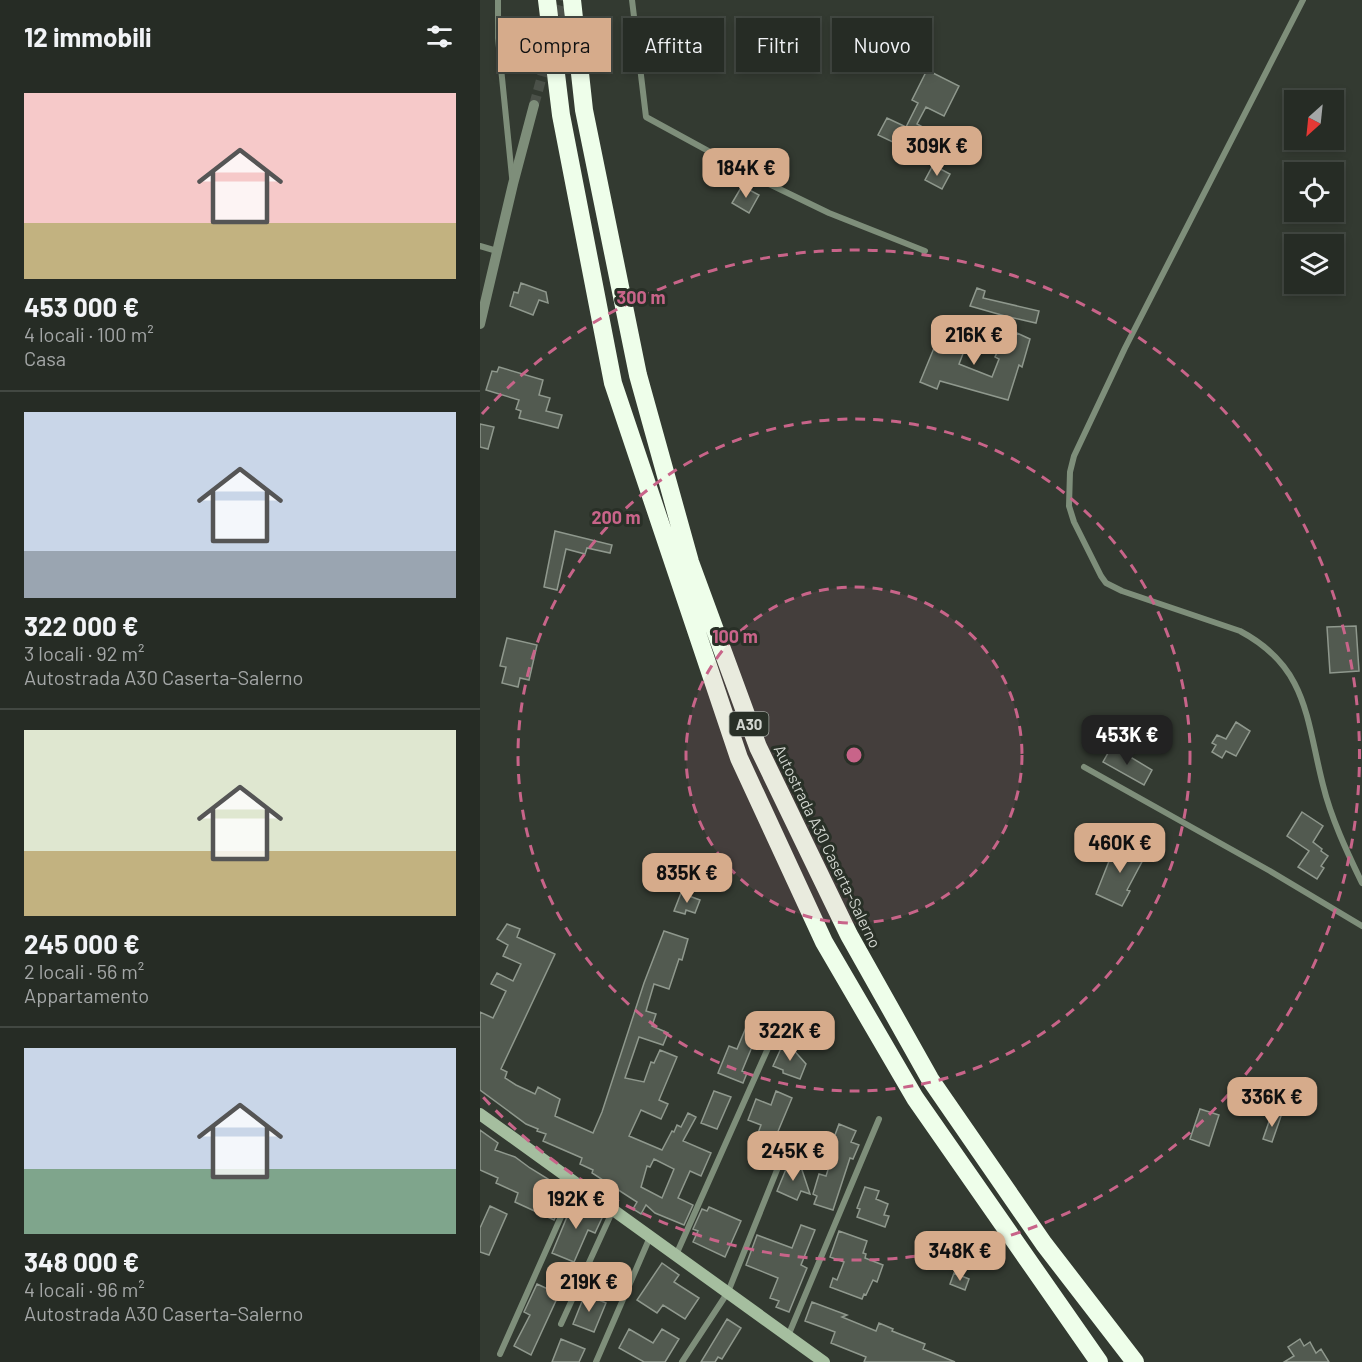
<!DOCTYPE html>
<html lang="it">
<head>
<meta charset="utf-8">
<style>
	:root { --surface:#262c25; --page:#2e342d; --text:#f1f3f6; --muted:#a4a7a7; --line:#424842; --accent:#d6ab8b }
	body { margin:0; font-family:Barlow,sans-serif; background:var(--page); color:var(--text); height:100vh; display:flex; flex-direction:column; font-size:22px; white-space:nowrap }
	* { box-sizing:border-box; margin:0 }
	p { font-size:20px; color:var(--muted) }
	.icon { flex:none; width:33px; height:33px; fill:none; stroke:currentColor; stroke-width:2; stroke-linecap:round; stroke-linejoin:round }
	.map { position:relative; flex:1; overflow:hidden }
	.panel { display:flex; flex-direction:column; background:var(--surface); width:480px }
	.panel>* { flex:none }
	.top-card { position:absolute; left:18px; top:18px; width:570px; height:54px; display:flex; gap:12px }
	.needle { width:39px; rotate:207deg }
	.controls { position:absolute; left:804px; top:90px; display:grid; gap:12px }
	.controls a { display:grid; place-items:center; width:60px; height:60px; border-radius:0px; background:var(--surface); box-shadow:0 3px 9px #0003,0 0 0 2px var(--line); font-size:30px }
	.price { position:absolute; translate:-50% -51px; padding:0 14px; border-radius:12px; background:var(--accent); color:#111; font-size:20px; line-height:39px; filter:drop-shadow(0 2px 3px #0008) }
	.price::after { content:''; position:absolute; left:50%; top:36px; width:18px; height:14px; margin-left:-9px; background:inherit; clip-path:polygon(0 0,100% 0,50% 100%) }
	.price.current { background:#222; color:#fff }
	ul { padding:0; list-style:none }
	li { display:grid; align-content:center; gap:12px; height:318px; padding:0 24px }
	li+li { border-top:2px solid var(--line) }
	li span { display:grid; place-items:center; height:186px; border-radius:0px; color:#555 }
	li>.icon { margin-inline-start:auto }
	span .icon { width:108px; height:108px; fill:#fffc; stroke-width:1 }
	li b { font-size:26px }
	h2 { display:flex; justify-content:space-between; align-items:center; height:72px; padding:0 24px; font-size:26px }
	.tag { padding:0 21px; border-radius:0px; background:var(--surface); box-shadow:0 3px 9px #0003,0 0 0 2px var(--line); font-size:21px; line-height:54px }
	.tag.current { background:var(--accent); color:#111 }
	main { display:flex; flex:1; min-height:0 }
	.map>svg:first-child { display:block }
</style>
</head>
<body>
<main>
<section class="panel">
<h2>12 immobili<svg class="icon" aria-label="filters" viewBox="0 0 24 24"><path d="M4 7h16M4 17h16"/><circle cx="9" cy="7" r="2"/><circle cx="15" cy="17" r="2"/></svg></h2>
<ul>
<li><span style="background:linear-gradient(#f6c9c9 70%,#c2b280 0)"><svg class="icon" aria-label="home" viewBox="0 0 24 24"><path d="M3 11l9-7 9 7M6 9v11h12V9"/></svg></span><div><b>453 000 €</b><p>4 locali · 100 m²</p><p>Casa</p></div></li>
<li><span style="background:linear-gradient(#c9d6e8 75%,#9aa5b1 0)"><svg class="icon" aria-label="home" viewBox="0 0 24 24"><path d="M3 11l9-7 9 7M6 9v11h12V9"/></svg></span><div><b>322 000 €</b><p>3 locali · 92 m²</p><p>Autostrada A30 Caserta-Salerno</p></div></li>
<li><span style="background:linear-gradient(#dfe7d0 65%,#c2b280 0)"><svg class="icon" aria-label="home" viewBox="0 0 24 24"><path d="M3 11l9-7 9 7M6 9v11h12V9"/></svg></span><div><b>245 000 €</b><p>2 locali · 56 m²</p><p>Appartamento</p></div></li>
<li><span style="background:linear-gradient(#c9d6e8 65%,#7fa58c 0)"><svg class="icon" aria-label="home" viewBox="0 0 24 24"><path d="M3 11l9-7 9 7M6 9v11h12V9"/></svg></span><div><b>348 000 €</b><p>4 locali · 96 m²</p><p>Autostrada A30 Caserta-Salerno</p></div></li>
</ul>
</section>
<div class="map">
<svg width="882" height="1362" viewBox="0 0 882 1362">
	<rect width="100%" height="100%" fill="#333a31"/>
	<path fill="#525a50" stroke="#8f988d" stroke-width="1.5" fill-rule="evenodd" d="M447,70L479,86L464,116L446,107L437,124L450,131L441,149L419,139L417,144L398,135L407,118L426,127L438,103L432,100Z
		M453,165L470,174L462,189L445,180Z
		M262,186L279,195L269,213L252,203Z
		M41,283L66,292L68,303L59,300L53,315L30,306L34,292L38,293Z
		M497,288L505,291L503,298L559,311L556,323L525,316L490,306Z
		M482,324L493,328L479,364L512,377L519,359L515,357L519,348L529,352L537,333L550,339L542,367L539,365L528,400L460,381L457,389L440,382L459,336L474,343Z
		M19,367L63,380L59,395L70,398L66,411L82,415L78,428L39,418L41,411L36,409L39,400L6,390L12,371L17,372Z
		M0,424L14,427L8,449L0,447Z
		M75,531L132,545L130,553L107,548L105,554L86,549L77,590L64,587Z
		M876,626L879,671L850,673L847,627Z
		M27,638L57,645L49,680L40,678L38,687L22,683L26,667L20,666Z
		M756,722L770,731L756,756L746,751L742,758L732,752L736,745L732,743L737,735L746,739Z
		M632,746L672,770L664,785L623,762Z
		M822,812L843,826L833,842L842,849L841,851L848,856L841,866L844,868L837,879L818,867L829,851L807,836Z
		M637,841L665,856L647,890L650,891L642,906L616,894Z
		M201,893L220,900L215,913L206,910L205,914L194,911Z
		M27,924L40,929L37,937L75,954L21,1069L27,1072L25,1078L36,1085L55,1094L58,1087L80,1099L75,1116L113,1133L122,1112L164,983L184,931L208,939L202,960L199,959L189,989L174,984L166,1011L176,1014L172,1026L188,1033L183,1045L159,1037L145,1078L164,1082L171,1062L174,1063L180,1050L197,1057L179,1100L188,1104L181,1119L161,1110L149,1136L182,1150L192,1131L194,1132L197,1125L201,1127L208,1113L216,1117L203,1141L231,1153L221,1176L210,1171L198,1198L213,1205L204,1225L175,1213L166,1205L161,1214L153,1209L157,1202L112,1173L113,1170L100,1164L102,1158L63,1141L66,1134L57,1131L58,1129L46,1124L0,1090V1012L13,1018L26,991L11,984L17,973L33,981L41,964L23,956L28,945L17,939ZM174,1159L194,1169L182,1198L161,1187L167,1166L170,1167Z
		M270,1018L292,1027L283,1046L274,1042L262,1071L267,1073L263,1083L238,1073L249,1046L257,1049Z
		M303,1044L312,1048L326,1064L320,1079L303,1073V1070L293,1066Z
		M234,1091L251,1097L237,1129L221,1123Z
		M296,1091L312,1098L291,1148L275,1141L281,1125L268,1120L276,1099L291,1105Z
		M720,1109L739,1115L729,1146L710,1139Z
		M792,1113L801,1116L792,1142L783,1139Z
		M359,1124L376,1131L371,1142L379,1145L373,1159L370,1158L353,1210L334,1204L337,1196L333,1194L339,1174L346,1176L356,1145L352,1143Z
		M0,1130L18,1143L15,1150L35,1157L50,1168L81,1187L77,1195L84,1197L74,1220L35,1202L38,1193L16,1183L18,1178L0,1170Z
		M309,1162L323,1168L322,1170L330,1194L321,1191L317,1200L297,1191Z
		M385,1187L399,1191L396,1199L408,1204L404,1215L409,1216L405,1227L377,1217L380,1209L377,1208Z
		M94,1200L106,1203L122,1218L115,1233L108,1230L94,1262L72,1253Z
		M10,1206L27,1214L9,1255L0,1252V1228Z
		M229,1207L261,1221L245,1257L213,1242L218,1231L213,1229L222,1209L227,1211Z
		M321,1225L335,1230L321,1265L327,1268L309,1312L296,1307L299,1301L290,1298L298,1278L266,1265L277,1235L312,1248Z
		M359,1231L387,1241L383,1253L386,1254L385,1258L403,1265L397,1282L393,1280L386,1295L384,1294L382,1299L350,1287L353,1278L357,1280L364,1262L350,1257Z
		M182,1263L199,1275L194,1282L219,1298L205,1319L183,1305L177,1313L157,1300Z
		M474,1273L489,1279L485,1290L470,1284Z
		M57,1284L79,1294L51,1355L34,1346L50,1315L44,1312Z
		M105,1294L126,1303L114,1332L93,1324Z
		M332,1302L367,1315L362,1317L396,1331L399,1323L413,1329L412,1331L445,1344L443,1349L475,1362H384L386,1357L351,1343L355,1332L325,1321Z
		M247,1319L261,1328L242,1359L238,1357L235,1362H221Z
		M149,1329L173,1343L182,1329L199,1339L185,1362H164L139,1348Z
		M81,1339L105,1349L99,1362H72Z
		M820,1339L824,1346L830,1342L836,1353L841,1349L849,1362H804L814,1356L808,1347Z"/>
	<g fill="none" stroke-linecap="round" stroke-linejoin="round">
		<path stroke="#4b5149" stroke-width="10" stroke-dasharray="10 5" stroke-linecap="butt" d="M75,30L83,0
			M54,105L69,51"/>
		<path stroke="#7e8e7a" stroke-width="6" d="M18,0V38L32,177
			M152,0L166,117L287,183L349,213L445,251
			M823,0L645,348L594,456L590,472L589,506L594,522L621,576L626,583L642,591L760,631C828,667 826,719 843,785C851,818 867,852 882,883
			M0,246L17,251
			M604,767L790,871L882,926
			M196,1255L297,1028
			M81,1324L133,1210
			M308,1336L399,1119
			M20,1354L96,1183
			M116,1362L170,1237
			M202,1362L248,1292L303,1155"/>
		<path stroke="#7e8e7a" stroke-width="10" d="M0,324L33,184L54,105"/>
		<path stroke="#a5be9f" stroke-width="12" d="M0,1114L344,1362"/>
		<path stroke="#eefeea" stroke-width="18" d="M67,0L81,115L133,383L259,758L344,942L435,1098L619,1362
			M92,0L104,110L158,375L210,562L278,747L369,935L450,1079L564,1244L655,1362"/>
	</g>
	<circle cx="374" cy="755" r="168" fill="#c86489" fill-opacity=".12"/>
	<g fill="none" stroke="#c86489" stroke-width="3" stroke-dasharray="10 8">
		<circle cx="374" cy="755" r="168"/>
		<circle cx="374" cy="755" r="336"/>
		<path d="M2 414A505 505 0 1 1 2 1096"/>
	</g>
	<g text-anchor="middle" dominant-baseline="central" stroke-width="6" stroke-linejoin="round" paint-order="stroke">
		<rect fill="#293027" stroke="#9fa49d" stroke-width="1.5" x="249.5" y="712" width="39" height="24" rx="4.5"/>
		<g font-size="15" font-weight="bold" fill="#d1d5cf">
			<text x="269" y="724">A30</text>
		</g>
		<g font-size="16" fill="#d1d5cf" stroke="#293027">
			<text transform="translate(348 846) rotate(64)">Autostrada A30 Caserta-Salerno</text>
		</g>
	</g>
	<circle cx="374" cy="755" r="9" fill="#c86489" stroke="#293027" stroke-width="3"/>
	<g font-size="18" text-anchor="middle" font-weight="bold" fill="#c86489" stroke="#293027" stroke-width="6" stroke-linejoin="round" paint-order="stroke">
		<text x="161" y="304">300 m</text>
		<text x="136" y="524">200 m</text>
		<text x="255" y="643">100 m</text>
	</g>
</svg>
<div class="controls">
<a><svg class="needle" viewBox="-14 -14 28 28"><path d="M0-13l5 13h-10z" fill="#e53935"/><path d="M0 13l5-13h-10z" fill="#a4a7a7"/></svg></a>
<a><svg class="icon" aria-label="locate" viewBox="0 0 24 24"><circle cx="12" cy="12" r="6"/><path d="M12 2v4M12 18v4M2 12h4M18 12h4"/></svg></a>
<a><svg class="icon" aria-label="layers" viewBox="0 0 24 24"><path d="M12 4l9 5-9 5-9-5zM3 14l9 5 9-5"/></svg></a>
</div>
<b class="price" style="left:457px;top:177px">309K €</b>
<b class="price" style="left:266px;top:199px">184K €</b>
<b class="price" style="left:494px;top:366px">216K €</b>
<b class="price current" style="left:647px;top:766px">453K €</b>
<b class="price" style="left:640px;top:874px">460K €</b>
<b class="price" style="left:207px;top:904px">835K €</b>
<b class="price" style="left:310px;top:1062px">322K €</b>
<b class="price" style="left:792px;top:1128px">336K €</b>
<b class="price" style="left:313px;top:1182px">245K €</b>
<b class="price" style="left:96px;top:1230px">192K €</b>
<b class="price" style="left:480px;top:1282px">348K €</b>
<b class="price" style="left:109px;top:1313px">219K €</b>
<div class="top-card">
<a class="tag current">Compra</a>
<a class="tag">Affitta</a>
<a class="tag">Filtri</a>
<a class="tag">Nuovo</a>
</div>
</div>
</main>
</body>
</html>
